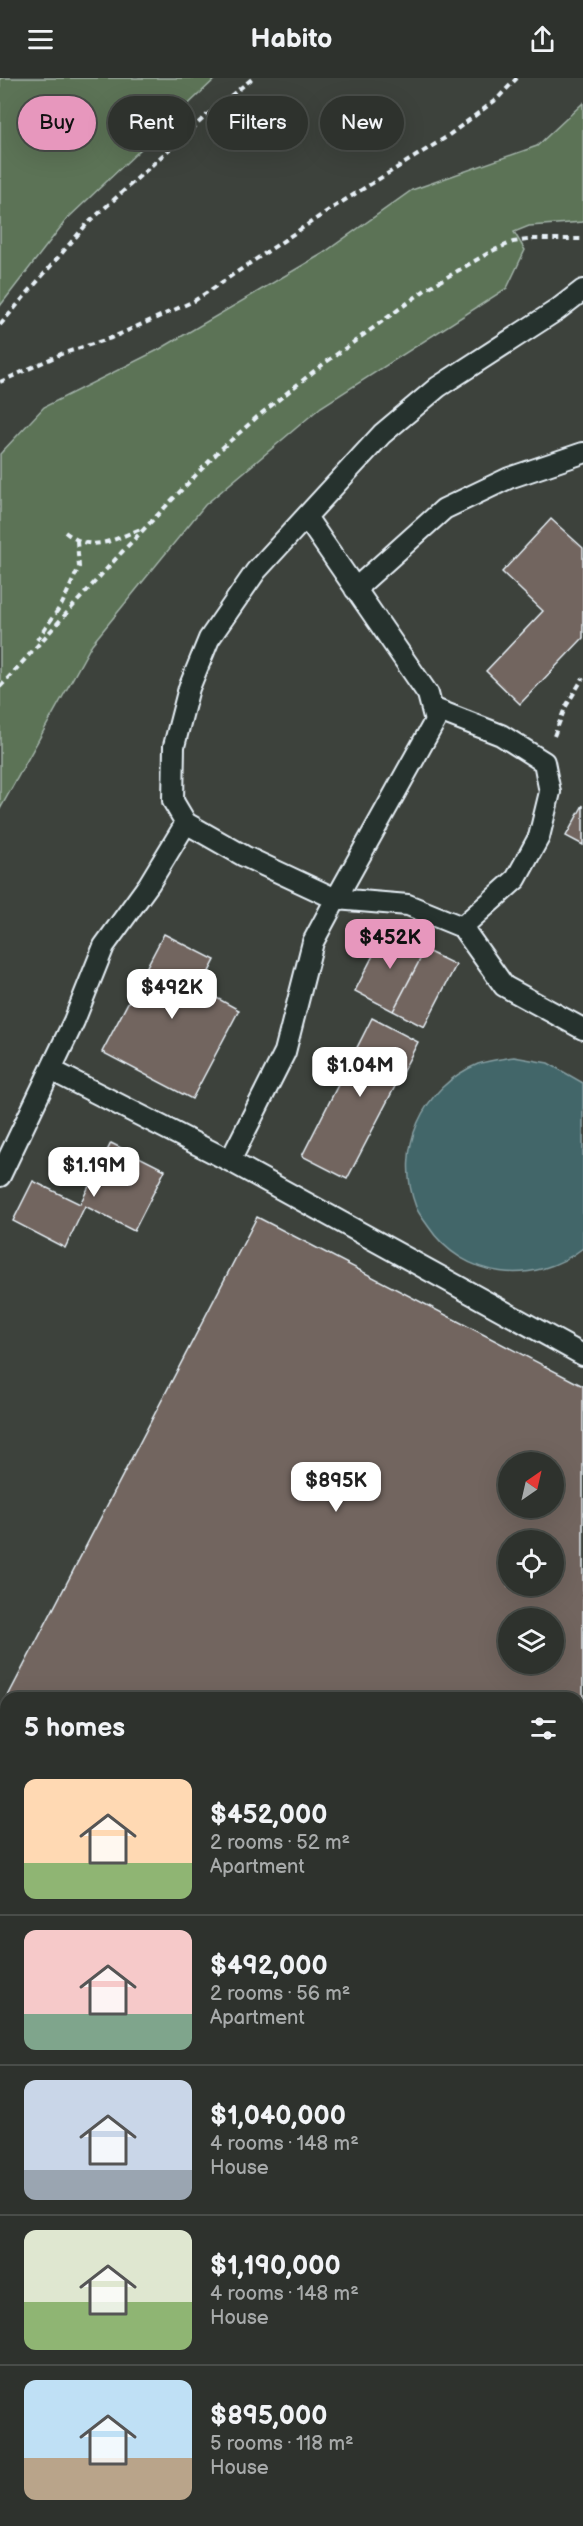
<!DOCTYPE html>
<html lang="en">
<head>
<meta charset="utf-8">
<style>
	:root { --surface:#2e322d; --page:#363a35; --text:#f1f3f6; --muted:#a7aaaa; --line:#494d49; --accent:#e797bd }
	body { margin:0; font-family:"Balsamiq Sans",sans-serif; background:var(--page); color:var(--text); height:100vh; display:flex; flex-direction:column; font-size:22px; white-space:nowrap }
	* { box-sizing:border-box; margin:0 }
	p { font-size:20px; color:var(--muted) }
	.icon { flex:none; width:33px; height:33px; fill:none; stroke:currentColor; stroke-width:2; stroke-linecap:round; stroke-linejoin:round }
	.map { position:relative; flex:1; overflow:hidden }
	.details { position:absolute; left:0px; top:1614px; width:584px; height:834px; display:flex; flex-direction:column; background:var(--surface); border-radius:18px 18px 0 0; box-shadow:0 6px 24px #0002,0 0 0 2px var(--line) }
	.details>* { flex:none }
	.top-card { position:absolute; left:18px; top:18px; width:548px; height:54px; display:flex; gap:12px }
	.needle { width:39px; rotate:34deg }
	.tools { position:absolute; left:498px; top:1374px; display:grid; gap:12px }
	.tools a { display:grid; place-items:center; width:66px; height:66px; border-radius:50%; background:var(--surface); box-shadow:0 6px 24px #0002,0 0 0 2px var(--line); font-size:30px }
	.price { position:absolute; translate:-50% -51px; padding:0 14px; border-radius:12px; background:#fff; color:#222; font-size:20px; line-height:39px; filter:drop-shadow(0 2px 3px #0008) }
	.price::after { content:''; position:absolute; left:50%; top:36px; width:18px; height:14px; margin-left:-9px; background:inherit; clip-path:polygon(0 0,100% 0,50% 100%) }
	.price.on { background:var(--accent); color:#111 }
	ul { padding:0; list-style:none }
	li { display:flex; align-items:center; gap:18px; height:150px; padding:0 24px }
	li+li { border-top:2px solid var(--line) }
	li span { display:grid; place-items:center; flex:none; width:168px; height:120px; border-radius:12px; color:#555 }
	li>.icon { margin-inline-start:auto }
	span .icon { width:72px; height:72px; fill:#fffc; stroke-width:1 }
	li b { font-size:26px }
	h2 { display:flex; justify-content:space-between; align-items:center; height:72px; padding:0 24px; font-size:26px }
	.pill { padding:0 21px; border-radius:27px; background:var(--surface); box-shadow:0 6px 24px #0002,0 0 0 2px var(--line); font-size:21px; line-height:54px }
	.pill.on { background:var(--accent); color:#111 }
	header { display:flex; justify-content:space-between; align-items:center; height:78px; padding:0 24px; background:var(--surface); font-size:27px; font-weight:600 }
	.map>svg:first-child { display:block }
</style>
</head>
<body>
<header><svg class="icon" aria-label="menu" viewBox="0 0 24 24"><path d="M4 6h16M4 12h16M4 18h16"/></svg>Habito<svg class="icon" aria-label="share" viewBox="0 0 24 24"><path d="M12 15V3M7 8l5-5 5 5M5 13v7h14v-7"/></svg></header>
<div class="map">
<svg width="583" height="2448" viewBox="0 0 583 2448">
	<rect width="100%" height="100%" fill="#3d423c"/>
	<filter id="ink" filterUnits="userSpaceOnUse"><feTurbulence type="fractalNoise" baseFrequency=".0167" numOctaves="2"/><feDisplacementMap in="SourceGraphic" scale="12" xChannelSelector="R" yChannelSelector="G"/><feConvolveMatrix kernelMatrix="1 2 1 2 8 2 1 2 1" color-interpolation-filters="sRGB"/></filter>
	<g filter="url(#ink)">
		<path fill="#5c7357" stroke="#a2b2a8" stroke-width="1.5" d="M0,0H216L67,141L0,228Z
			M583,25V144L529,148L514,154L525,172L507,210L321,329L205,427L92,566L0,731V376L44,329L160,271L322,176L412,112L537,68Z
			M0,2260L6,2295V2442H31L32,2448H0Z"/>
		<path fill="#436669" stroke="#859ea2" stroke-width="1.5" d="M514,979L548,985L583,1005V1170C534,1209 463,1201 428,1148C424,1142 418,1135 416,1129C394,1072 422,1009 478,986C489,982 502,981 514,979Z"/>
		<path fill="#72655e" stroke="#e8f1f8" stroke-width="1.5" fill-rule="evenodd" d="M551,441L583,470V560L520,626L486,593L543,533L502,494Z
			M583,727V767L566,758Z
			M386,852L425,872L393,933L355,913Z
			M164,856L215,882L200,911L239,932L192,1021L102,974Z
			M425,872L456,887L424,949L393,933Z
			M372,940L418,964L347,1101L302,1078Z
			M111,1065L165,1092L134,1153L85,1128L65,1170L13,1143L33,1103L80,1126Z
			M257,1139L583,1308V1974L578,1971V1620H7ZM508,1384H554V1430H508ZM508,1462H554V1508H508ZM508,1540H554V1586H508Z
			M6,1622V1673L0,1670V1633Z
			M578,2031L583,2034V2199L578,2202Z"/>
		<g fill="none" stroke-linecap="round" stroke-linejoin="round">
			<g stroke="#e8f1f8" stroke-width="24">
				<path id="service" d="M306,439L428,616L435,643L336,821L244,778L186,745L173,723L174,668L189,610L209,561L256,493L382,356L438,309L557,232L583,212
					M355,511L444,431L509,400L583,375
					M432,630L501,657L544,684L550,714L539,759L516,801L462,849
					M51,992L230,1083L583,1277
					M230,1083L285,974L313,864L336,821L408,827L462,849L504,908L583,951
					M0,1098L74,943L104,868L149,806L186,745
					M0,1762L6,1761
					M0,1804L6,1836
					M578,1997L583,2000
					M143,2442L148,2448"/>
			</g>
			<path stroke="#e8f1f8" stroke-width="4" stroke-dasharray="6 4.5" stroke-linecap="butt" d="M0,247L86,147L207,37L253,0
				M0,304L61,276L111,260L194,223L329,132L445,60L497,21L517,0
				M65,454C93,476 111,462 141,451
				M37,562L62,526L79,489L77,463
				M0,609L121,475L220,372L257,339L318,290L428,210L492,173L513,164L534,161H583
				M554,658L565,630L583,600"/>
			<use href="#service" stroke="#26332d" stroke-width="20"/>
		</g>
	</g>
</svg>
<div class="tools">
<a><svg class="needle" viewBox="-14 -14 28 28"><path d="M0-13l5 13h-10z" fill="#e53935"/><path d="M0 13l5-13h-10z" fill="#a7aaaa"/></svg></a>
<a><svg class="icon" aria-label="locate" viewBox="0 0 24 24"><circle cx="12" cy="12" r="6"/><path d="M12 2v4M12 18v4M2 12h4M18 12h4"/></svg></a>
<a><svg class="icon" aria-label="layers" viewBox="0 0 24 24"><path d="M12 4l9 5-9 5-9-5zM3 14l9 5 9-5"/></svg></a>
</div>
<b class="price on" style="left:390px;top:892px">$452K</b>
<b class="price" style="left:172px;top:942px">$492K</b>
<b class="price" style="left:360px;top:1020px">$1.04M</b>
<b class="price" style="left:94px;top:1120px">$1.19M</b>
<b class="price" style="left:336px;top:1435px">$895K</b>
<div class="top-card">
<a class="pill on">Buy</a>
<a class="pill">Rent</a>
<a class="pill">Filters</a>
<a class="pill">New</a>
</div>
<section class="details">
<h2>5 homes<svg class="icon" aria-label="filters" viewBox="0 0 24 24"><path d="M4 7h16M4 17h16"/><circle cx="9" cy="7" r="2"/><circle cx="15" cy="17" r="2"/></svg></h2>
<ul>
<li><span style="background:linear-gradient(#ffd9b3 70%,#8fb573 0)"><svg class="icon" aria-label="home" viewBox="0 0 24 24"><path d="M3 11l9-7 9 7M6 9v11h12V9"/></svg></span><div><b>$452,000</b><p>2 rooms · 52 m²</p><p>Apartment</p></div></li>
<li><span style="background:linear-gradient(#f6c9c9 70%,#7fa58c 0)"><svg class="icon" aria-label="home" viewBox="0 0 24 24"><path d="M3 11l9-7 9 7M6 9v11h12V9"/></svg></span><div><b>$492,000</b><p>2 rooms · 56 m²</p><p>Apartment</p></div></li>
<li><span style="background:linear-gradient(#c9d6e8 75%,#9aa5b1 0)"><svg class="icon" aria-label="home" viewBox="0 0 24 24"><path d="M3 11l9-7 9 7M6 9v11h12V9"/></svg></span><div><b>$1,040,000</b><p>4 rooms · 148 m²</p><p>House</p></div></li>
<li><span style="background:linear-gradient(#dfe7d0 60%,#8fb573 0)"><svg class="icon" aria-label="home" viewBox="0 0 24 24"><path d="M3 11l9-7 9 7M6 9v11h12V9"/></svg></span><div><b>$1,190,000</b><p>4 rooms · 148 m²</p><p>House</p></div></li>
<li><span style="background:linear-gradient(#bfe0f5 65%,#b9a48a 0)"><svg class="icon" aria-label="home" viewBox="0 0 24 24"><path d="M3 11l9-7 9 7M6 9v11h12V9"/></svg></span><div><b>$895,000</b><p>5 rooms · 118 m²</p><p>House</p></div></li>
</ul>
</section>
</div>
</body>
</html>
